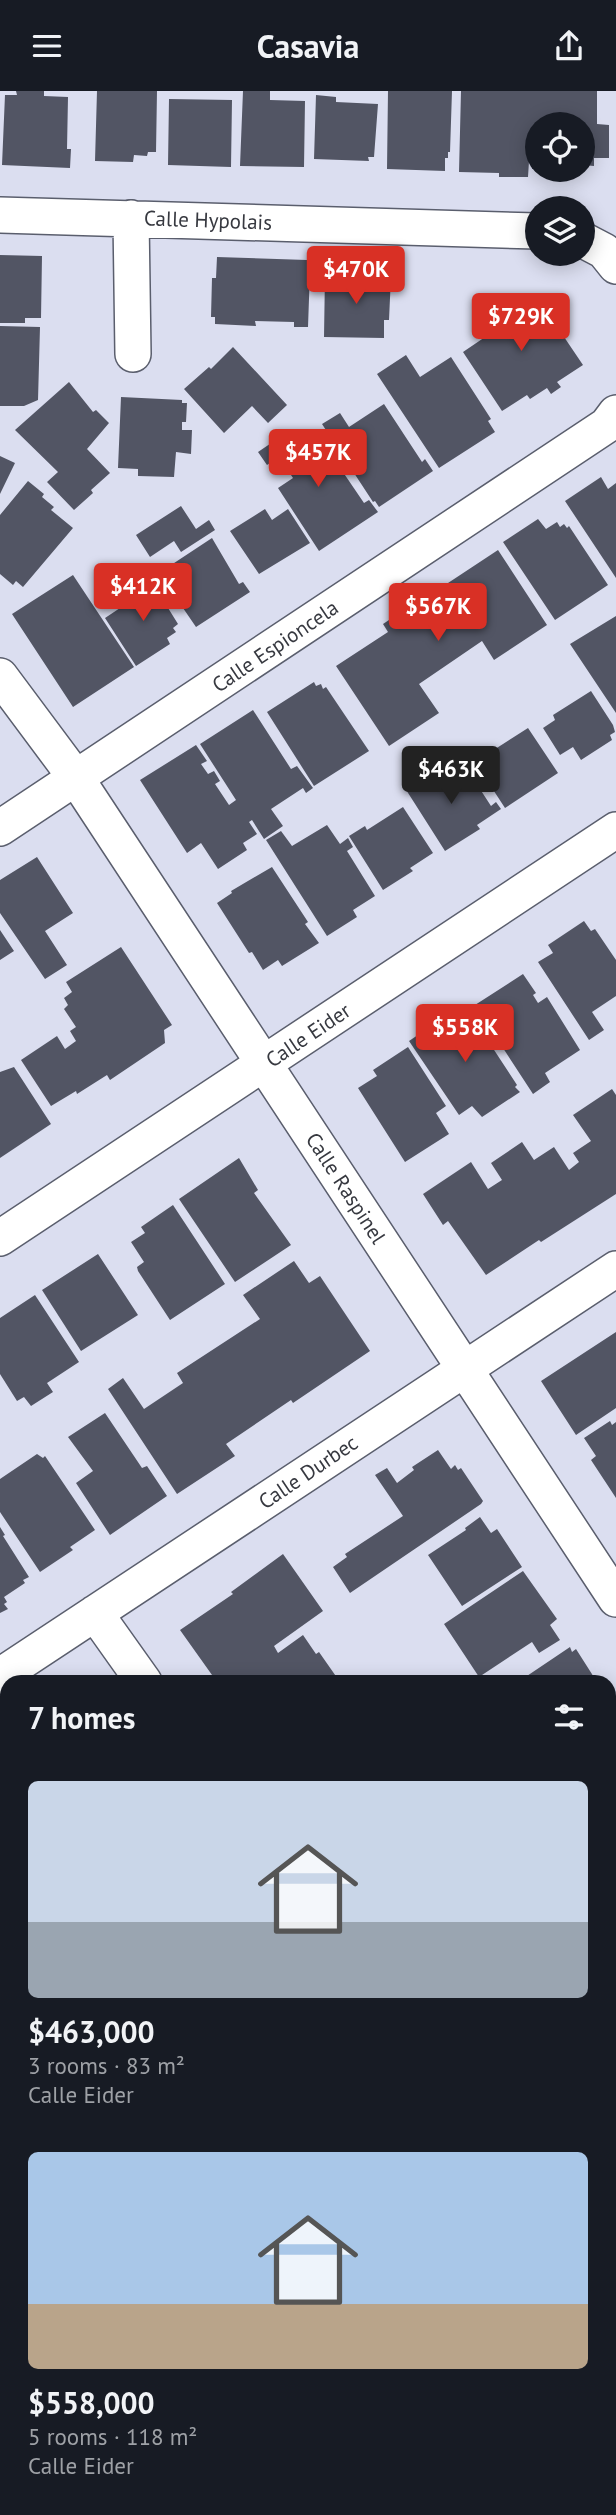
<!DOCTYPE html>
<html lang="en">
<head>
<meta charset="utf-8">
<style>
	:root { --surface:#171b24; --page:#20242c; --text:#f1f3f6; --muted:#9ea1a6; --accent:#d93025 }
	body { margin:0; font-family:"PT Sans",sans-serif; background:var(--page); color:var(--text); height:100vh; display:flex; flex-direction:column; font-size:26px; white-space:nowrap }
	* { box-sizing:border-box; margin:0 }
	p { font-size:23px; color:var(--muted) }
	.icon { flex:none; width:38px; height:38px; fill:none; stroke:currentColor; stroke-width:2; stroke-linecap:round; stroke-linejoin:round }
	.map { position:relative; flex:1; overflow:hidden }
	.side { position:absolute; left:0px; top:1584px; width:616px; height:842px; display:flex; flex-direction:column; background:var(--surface); border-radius:21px 21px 0 0; box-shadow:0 4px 18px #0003 }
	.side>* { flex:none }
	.tools { position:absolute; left:525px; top:21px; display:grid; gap:14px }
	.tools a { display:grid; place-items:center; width:70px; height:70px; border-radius:50%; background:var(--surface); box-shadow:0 4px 18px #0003; font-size:35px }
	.price { position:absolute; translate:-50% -60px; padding:0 16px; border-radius:7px; background:var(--accent); color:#fff; font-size:23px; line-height:46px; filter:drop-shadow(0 2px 4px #0008) }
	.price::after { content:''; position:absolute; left:50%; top:42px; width:21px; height:16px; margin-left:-10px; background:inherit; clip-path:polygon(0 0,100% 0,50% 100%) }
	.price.active { background:#222; color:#fff }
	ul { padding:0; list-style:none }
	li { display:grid; align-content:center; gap:14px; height:371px; padding:0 28px }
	li span { display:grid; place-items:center; height:217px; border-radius:10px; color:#555 }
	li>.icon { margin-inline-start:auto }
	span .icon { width:126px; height:126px; fill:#fffc; stroke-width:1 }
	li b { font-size:30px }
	h2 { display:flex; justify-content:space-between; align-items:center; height:84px; padding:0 28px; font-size:30px }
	header { display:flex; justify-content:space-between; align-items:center; height:91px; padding:0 28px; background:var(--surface); font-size:32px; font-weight:700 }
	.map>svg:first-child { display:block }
</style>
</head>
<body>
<header><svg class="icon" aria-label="menu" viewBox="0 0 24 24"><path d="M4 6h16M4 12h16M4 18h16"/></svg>Casavia<svg class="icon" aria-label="share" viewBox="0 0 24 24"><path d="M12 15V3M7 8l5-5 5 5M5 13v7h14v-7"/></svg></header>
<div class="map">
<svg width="616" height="2424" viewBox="0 0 616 2424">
	<rect width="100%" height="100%" fill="#dbdef0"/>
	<path fill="#525564" d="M16,0H44V5L68,6L67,58H71L70,77L2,74L5,4H17Z
		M97,0H157L156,61H148L147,65L134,64L133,71L95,70Z
		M243,0H270V9L305,10L304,76L240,75Z
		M388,0H452L450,61H448V67H445V80L387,78Z
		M461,0H597V33L609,34V67H594V75L583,74V33H537V78H532V69L529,70L528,86H499V82L459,81Z
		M316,4L336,6V11L378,13L374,66H368L369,70L314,68Z
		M169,8L232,9L231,76L168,74Z
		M0,164L42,165L41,227H25V232H0Z
		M217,166L307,169V179H310L308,236H294V231L255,230L256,235L215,233V226H211L212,187H216Z
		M325,183L391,185L389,229H384V247L324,246Z
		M491,206L505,227L537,206L583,274L557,291L561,296L551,303L547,297L530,308L527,304L502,320L463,261L491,242L475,217Z
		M0,235L40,236L38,309L24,315H0Z
		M233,256L287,314L268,332L252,315L224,342L184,298L209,276L211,278Z
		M406,264L420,286L451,266L491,328L488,330L495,341L439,377L377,283Z
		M69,291L93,321L96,319L109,332L87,358L110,382L91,399L93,402L74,419L47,391L58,381L15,339Z
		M121,306L182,309V312H187L186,331H182V339H192L191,363L176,361L174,386L138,385V378L118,377Z
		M384,313L422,371L425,368L433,380L379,416L375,410L373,411L322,333L340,322L349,336Z
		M289,340L298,351L315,340L364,412L369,409L378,421L319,460L278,397L293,387L279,366L267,374L258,361Z
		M0,365L15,372L0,403Z
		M601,386L608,398L616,392V487L565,410Z
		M28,390L44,403L42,406L54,416L51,419L73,437L23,496L16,490L13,494L0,483V424Z
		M181,415L196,438L209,429L215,439L181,461L174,450L150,466L136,444Z
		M265,418L272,429L288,418L310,452L259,483L230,440Z
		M538,428L546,438L557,431L560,436L564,433L567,437L569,435L608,494L555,529L503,451Z
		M212,447L239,493L243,491L250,501L196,536L159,482Z
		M498,459L547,534L494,569L482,550L419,593L439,622L389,655L336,575L388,541L383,533L437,497L439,500L446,496L445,494Z
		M73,484L134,576L73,616L12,523Z
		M150,488L178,533L173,537L176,541L167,547L170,553L136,575L105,527L120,517L116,510Z
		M616,525V622L570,553Z
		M314,591L316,595L321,593L323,598L326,596L369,660L314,695L267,621Z
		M591,600L613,634L615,641L610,644L612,649L581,669L573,656L560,664L543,637L555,629L553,624Z
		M253,619L291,678L297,675L313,697L306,702L303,697L271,718L283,735L264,748L252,729L249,731L257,743L243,752L247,759L218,778L201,752L187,762L140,689L196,654L207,670L201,673L208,683L214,680L220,690L215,693L229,714L236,709L200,653Z
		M528,637L558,682L505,717L475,671Z
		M465,675L491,715L496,711L501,718L477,734L480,738L445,760L403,694L425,680L435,695Z
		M403,716L433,762L410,777L413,780L383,799L349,745L365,735L367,739Z
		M327,734L340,753L348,747L353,756L347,760L375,805L353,819L357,826L327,845L266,749L281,740L292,755Z
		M37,766L73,822L45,840L67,874L45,888L0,822V789Z
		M272,776L308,831L305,833L319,852L282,875L278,869L263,879L252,861L249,862L217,812L232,802L231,800Z
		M584,830L591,840L595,838L616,869V905L592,921L604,939L589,949L538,871L553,862L548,854Z
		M0,839L14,860L0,869Z
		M121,856L172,934L164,939L165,952L110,989L107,984L77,1003L76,1000L51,1015L21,969L57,945L65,958L76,950L70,940L76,936L64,918L68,914L64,907L72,901L66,891Z
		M523,883L536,902L533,904L538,912L547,906L580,959L545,982L550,991L533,1003L475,914Z
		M461,915L475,935L477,933L517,994L515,996L520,1001L482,1026L472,1015L459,1024L409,950Z
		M408,956L446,1015L436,1022L449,1043L405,1071L358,997L377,985L373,979Z
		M14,976L51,1033L0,1067V981Z
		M612,998L616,1004V1103L541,1151L539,1149L486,1184L448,1130L443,1134L423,1103L471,1071L488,1098L502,1089L491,1072L522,1051L534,1069L554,1056L569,1079L579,1071L573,1062L591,1050L573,1024Z
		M239,1067L258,1099L254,1102L291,1154L235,1191L179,1108Z
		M173,1114L225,1193L170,1229L138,1180L137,1176L144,1171L131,1151L145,1142L141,1136Z
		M98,1163L138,1224L81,1260L42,1199Z
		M294,1170L309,1192L320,1185L370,1260L293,1312L291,1309L226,1353L235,1365L177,1403L108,1298L123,1287L144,1318L183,1292L177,1282L260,1228L243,1204Z
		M35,1204L79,1271L47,1292L53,1301L31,1315L24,1306L17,1310L0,1283V1227Z
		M616,1241V1317L576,1344L541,1290Z
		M105,1322L142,1377L147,1375L167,1405L110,1444L76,1392L93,1380L68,1346Z
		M610,1330L612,1334L616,1331V1407L591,1369L596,1365L584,1347Z
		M438,1359L451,1378L455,1374L458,1379L461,1377L483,1410L481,1413L350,1502L333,1476L347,1466L345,1463L403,1425L375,1384L387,1377L397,1392L414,1379L412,1376Z
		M37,1363L43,1367L45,1365L95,1439L70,1456L73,1459L40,1481L0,1421V1388Z
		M480,1426L491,1442L497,1438L522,1476L462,1515L428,1464L466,1439L465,1437Z
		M0,1436L5,1444L3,1445L29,1486L23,1489L25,1492L4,1506L7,1511L4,1513L8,1518L0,1522Z
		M283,1463L323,1520L274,1555L278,1562L303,1544L316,1563L319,1561L340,1591H226L225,1589L217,1591L180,1539L233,1503L231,1501Z
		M523,1480L557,1528L550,1534L560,1549L539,1562L532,1551L479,1586L444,1533Z
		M570,1556L572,1561L576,1558L597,1591H518Z
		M613,1621L616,1625V1699L609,1704V1624Z
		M7,1657V1684L0,1674V1662Z
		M0,1862L7,1872V1930L0,1935Z
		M616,1936V1999L611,2002L609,2000V1944L615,1941L613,1938Z
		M7,1947V2029L1,2034L0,1952Z
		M616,2119V2166L609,2156L614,2152L609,2144V2124Z
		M3,2228L7,2234V2264L0,2269V2230Z
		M4,2282H7V2362L1,2367L0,2285Z
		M609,2352L616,2362V2407L609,2412Z
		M30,2418H85L87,2421L82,2424H34Z
		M296,2418H336L329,2424H300Z
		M358,2418H383L388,2424H350Z
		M405,2418H423L428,2424H398Z
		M535,2418H600L593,2424H539Z"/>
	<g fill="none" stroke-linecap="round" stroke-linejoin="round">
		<g stroke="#5a5e6d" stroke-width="38">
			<path id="minor" d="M0,124L537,140
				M131,127L133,263
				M583,149L604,160L616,175
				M0,585L76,687L616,1508
				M0,737L607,334L616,322
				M0,1147L616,739
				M95,1522L144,1591
				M0,1585L616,1178
				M609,2063L616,2058
				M0,2123L7,2132
				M609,2245L616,2255
				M224,2418L229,2424"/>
		</g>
		<use href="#minor" stroke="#fff" stroke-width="35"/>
	</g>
	<g text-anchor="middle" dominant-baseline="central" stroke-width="7" stroke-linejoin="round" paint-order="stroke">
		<g font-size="21" fill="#373940" stroke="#fff">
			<text transform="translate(208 129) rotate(2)">Calle Hypolais</text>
			<text transform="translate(275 555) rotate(-34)">Calle Espioncela</text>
			<text transform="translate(308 944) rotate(-34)">Calle Eider</text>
			<text transform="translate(346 1097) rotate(57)">Calle Raspinel</text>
			<text transform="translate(308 1381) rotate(-34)">Calle Durbec</text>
		</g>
	</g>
</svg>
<div class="tools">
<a><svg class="icon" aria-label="locate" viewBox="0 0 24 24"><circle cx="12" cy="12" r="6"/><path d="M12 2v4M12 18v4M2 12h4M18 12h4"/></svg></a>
<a><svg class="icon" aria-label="layers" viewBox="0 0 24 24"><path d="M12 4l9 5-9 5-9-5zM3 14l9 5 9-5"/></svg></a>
</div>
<b class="price" style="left:356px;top:215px">$470K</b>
<b class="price" style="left:521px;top:262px">$729K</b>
<b class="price" style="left:318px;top:398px">$457K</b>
<b class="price" style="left:143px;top:532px">$412K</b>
<b class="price" style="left:438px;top:552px">$567K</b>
<b class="price active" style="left:451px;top:715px">$463K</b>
<b class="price" style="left:465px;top:973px">$558K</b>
<section class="side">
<h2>7 homes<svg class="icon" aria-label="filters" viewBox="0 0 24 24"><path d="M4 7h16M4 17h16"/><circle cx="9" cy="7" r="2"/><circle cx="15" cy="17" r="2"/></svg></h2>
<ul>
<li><span style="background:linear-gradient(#c9d6e8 65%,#9aa5b1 0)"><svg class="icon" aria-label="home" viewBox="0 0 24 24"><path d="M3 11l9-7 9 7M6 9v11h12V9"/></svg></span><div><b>$463,000</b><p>3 rooms · 83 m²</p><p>Calle Eider</p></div></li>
<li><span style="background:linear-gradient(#a9c7e8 70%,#b9a48a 0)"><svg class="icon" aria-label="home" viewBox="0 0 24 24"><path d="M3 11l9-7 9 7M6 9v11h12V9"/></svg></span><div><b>$558,000</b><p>5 rooms · 118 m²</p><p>Calle Eider</p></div></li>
</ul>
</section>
</div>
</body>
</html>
